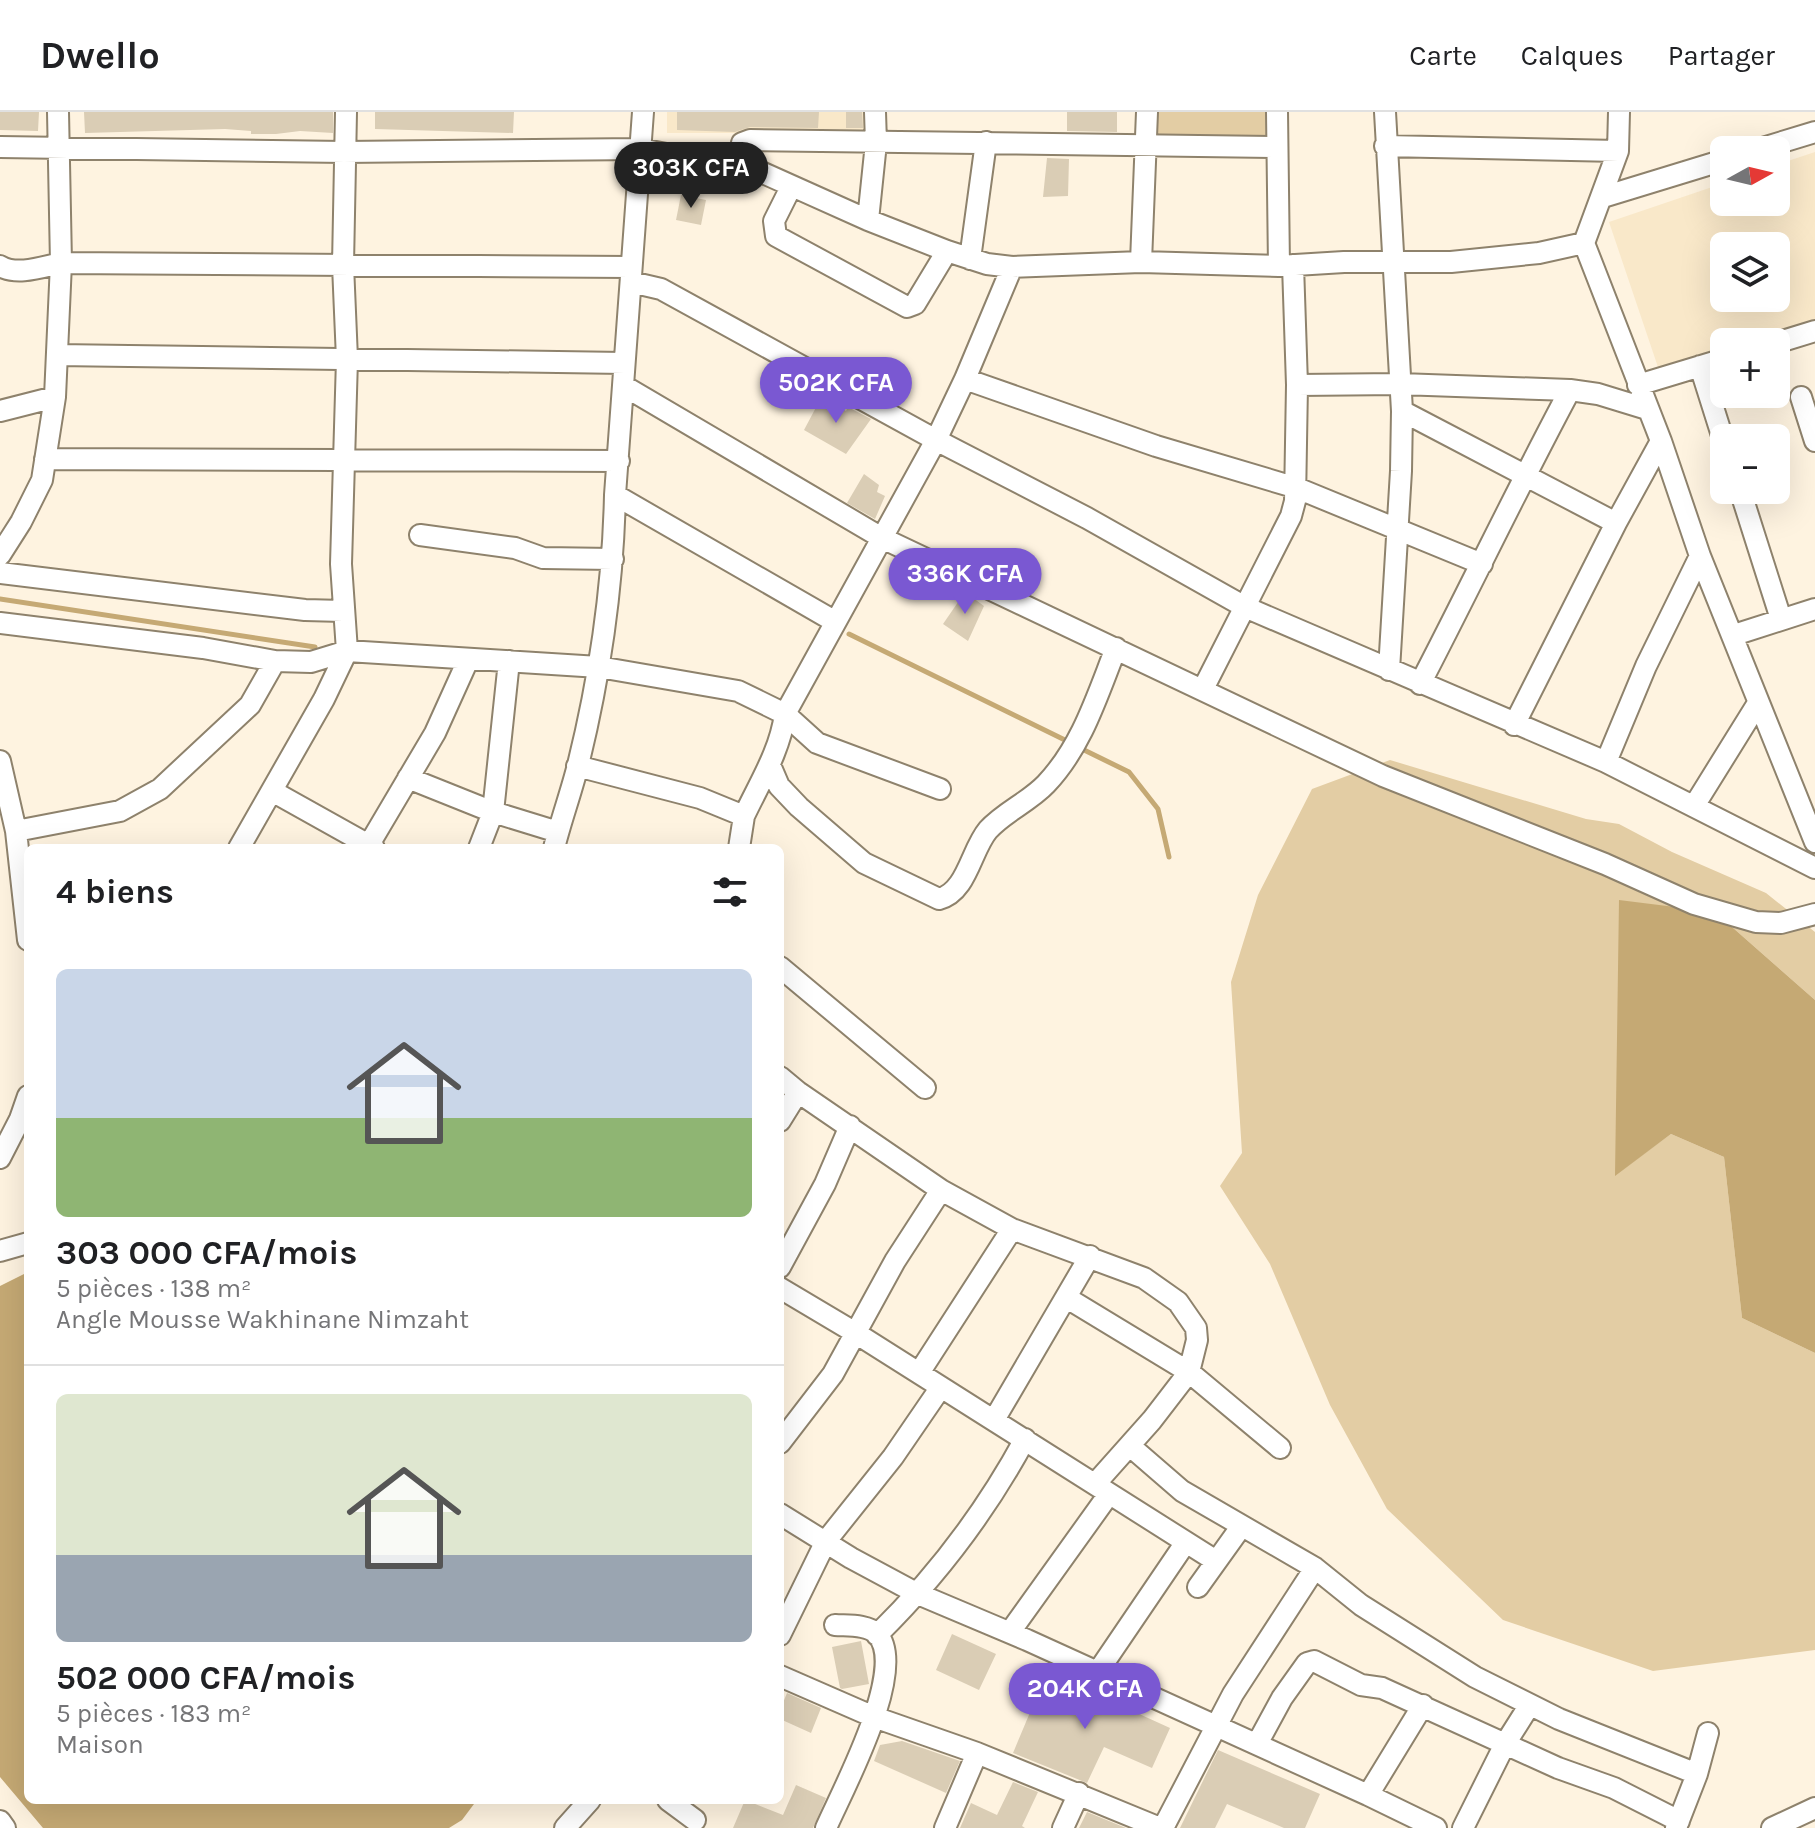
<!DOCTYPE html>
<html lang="fr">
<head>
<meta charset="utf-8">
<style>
	:root { --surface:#fff; --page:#f6f6f6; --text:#202124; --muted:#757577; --line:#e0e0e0; --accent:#7a58d2 }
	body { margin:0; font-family:Karla,sans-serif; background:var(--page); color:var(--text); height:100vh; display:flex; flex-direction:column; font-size:30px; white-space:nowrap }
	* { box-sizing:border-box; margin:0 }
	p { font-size:26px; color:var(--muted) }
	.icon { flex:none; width:44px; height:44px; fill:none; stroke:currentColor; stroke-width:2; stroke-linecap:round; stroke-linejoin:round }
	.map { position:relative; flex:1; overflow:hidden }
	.panel { position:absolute; left:24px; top:732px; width:760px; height:960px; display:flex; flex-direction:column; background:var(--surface); border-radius:12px; box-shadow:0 8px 32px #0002 }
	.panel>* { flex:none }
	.needle { width:52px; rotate:82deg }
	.buttons { position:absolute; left:1710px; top:24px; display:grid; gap:16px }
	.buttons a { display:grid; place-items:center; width:80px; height:80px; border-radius:12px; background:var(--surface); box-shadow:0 8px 32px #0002; font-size:40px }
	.price { position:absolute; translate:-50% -68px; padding:0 18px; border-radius:28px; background:var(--accent); color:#fff; font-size:26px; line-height:52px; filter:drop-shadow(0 2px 4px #0008) }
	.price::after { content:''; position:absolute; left:50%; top:48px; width:24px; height:18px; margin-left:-12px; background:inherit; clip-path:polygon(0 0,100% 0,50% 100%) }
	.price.selected { background:#222; color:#fff }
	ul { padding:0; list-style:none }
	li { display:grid; align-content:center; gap:16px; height:424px; padding:0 32px }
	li+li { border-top:2px solid var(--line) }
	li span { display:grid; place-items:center; height:248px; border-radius:12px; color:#555 }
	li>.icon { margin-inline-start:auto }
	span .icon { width:144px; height:144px; fill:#fffc; stroke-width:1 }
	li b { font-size:34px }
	h2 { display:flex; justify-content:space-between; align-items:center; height:96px; padding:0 32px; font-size:34px }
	header { display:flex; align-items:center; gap:48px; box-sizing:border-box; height:112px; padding:0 40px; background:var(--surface); border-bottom:2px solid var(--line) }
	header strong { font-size:38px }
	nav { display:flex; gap:44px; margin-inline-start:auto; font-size:28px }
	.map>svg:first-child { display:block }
</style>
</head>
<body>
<header>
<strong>Dwello</strong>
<nav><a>Carte</a><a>Calques</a><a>Partager</a></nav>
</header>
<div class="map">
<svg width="1815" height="1716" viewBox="0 0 1815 1716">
	<rect width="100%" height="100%" fill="#fef3e0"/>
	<path fill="#f9e8c9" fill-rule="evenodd" d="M667,0H867V21H667Z
		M1815,40V219L1776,230H1724V249L1663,270L1609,110L1724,71V90H1776V53ZM1724,134H1776V186H1724Z"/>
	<path fill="#e3cda4" d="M1158,0H1269L1268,27L1158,26Z
		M1390,648L1586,707L1619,712L1672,740L1766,781L1815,820V888L1715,800L1615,1063L1671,1022L1724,1045L1742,1206L1815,1241V1538L1653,1559L1503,1508L1387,1397L1330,1293L1270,1152L1220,1074L1242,1041L1231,870L1258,783L1312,677Z"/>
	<path fill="#c5a974" d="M1619,788L1715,800L1815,888V1241L1742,1206L1724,1045L1671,1022L1615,1064Z
		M28,1160V1688H477L462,1708L449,1716H43L0,1665V1174Z"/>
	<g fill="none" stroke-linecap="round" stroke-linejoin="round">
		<path stroke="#c5a974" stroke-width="5" d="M0,487L315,535
			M849,522L1071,631
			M1080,636L1129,660L1158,697L1169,745"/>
	</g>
	<path fill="#dacdb5" d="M0,0H39L38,19L0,18Z
		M84,0H333V21L300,19L276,22H251V19L225,17L85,21Z
		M375,0H514L513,21L375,17Z
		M677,0H819L818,16L750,15L735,20L677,18Z
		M846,0H862L863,16H846Z
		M1067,0H1117V20L1067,19Z
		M1047,46L1069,47L1068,84L1043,85Z
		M681,83L706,88L701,113L676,108Z
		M870,252L894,265L884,284L860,272Z
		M822,284L846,299L848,295L871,307L846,342L804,318Z
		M864,362L879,373L877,380L885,384L875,407L847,391Z
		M965,480L984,494L968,529L943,512Z
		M952,1522L996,1542L979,1578L936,1558Z
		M861,1529L869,1572L842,1577L840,1576L832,1535Z
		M1047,1560L1170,1616L1152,1656L1104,1635L1087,1671L1013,1641Z
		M787,1581L821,1596L811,1621L780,1607V1598Z
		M902,1629L960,1649L946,1681L874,1649L880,1633Z
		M1218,1638L1320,1682L1305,1716H1284L1227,1692L1215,1716H1180Z
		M1013,1670L1038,1680L1022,1714L1025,1716H960L971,1691L997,1703Z
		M796,1673L826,1686L813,1716H733L745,1688L783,1703Z
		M1087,1700L1126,1716H1079Z"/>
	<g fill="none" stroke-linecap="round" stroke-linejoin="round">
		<g stroke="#8e826c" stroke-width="24">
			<path id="minor" d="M1277,0L1279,154
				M1385,0L1402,299L1401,359L1389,558
				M1385,34L1618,39
				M0,35L344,40L640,37L761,60L868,108L947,139L987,152L1012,155L1141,150L1279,154L1344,150H1451L1539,141L1584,131L1618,39L1619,0
				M1756,38L1815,20
				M737,54L742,31L750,28L1277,35
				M791,75L774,109L776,124L907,195L915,192L947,139
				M1603,85L1724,48
				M868,108L876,31L875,0
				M1584,131L1661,329L1700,444L1815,730
				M970,147L986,30
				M1141,150L1147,0
				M0,154C17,164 42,155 61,151L631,155
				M631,170L661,177L936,328L1087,406L1245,495L1606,650L1815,756
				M1776,231L1815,219
				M57,243L624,251
				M1700,254L1724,330
				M965,267L1156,334L1297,376L1482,452
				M1297,273L1400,272L1570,278L1598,282L1647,297
				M1638,273L1724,247
				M624,274L882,426L1383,664L1605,752L1694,792L1756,810L1781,811L1815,802
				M1801,285L1815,329
				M0,299L55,285
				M1402,299L1616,411
				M45,347L619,349
				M1740,378L1781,507
				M615,383L834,509
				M420,423L515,436L543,446L613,447
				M0,443L21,410L42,368L55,285L61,151L58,0
				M0,461L305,498L343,499
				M0,511L203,536L275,549L311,550L347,539L599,555L738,579L785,602L817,631L940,677
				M1734,523L1815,497
				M1420,572C1471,474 1518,375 1570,278
				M1203,577L1291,404L1295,389L1297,273L1293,153
				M1514,613L1616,411L1661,329
				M0,649L16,719L28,828
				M1606,650L1646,554L1700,444
				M770,653L779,674L799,695L864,751L939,787C967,780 971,738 988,718C1004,700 1029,690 1046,672C1082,634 1097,584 1116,536
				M577,654L700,686L744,704L739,736
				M408,666L493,700L558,720
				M272,679L374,736
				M1694,694L1758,591
				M744,704C760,670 780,639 785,602L936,328L965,267L1012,155
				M16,719L120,699L160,677L250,593L275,549
				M239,736L324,587L347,539L341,452L347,247L343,153L346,0
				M367,736L435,621L468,548
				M479,736L493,700L509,549
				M554,736C561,708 571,681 578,653C600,564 613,474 615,383L643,0
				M780,855L925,976
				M780,965L798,980L941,1078L1012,1117L1144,1166L1178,1190L1196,1216L1197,1228L1189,1260L1152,1308L1095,1372
				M780,1009L798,980
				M0,1046L20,1007L28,984
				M0,1139L28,1131
				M780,1155L825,1072L850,1014
				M780,1176L854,1220L1216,1449
				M1067,1186L1189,1260L1280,1336
				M919,1261L1012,1117
				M994,1308L1090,1144
				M780,1331L833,1262L895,1149L941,1078
				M1130,1334L1182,1379L1315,1456L1361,1493L1475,1565L1559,1607L1697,1662
				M780,1402L851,1446L918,1482L1027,1528L1368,1683L1436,1716
				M1198,1475L1241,1415
				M1010,1520L1109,1382
				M780,1523L826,1429L893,1345L941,1275
				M877,1523C937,1464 985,1401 1025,1327
				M1097,1561L1186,1430
				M780,1564L874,1605L977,1641L1160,1716
				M1257,1632L1282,1586L1307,1551L1314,1549L1361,1573L1382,1576L1558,1656L1614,1676L1679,1709
				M1368,1683L1423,1593
				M668,1688L695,1708
				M0,1709L5,1716
				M565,1716L590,1688
				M826,1716C842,1679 909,1556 877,1522C867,1512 847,1514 835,1513
				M945,1716L977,1641
				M1063,1716L1079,1681
				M1163,1716L1233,1582L1315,1456
				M1463,1716L1505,1632L1529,1594
				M1676,1716L1697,1662L1708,1621
				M1772,1716L1815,1696"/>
		</g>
		<use href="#minor" stroke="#fff" stroke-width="20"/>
	</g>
</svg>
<div class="buttons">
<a><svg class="needle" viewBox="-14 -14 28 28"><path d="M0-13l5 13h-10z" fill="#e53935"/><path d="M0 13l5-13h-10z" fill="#757577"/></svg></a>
<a><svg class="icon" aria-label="layers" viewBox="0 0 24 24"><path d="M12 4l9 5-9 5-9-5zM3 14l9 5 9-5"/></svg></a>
<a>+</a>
<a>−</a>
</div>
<b class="price selected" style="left:691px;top:98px">303K CFA</b>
<b class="price" style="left:836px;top:313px">502K CFA</b>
<b class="price" style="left:965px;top:504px">336K CFA</b>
<b class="price" style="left:1085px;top:1619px">204K CFA</b>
<section class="panel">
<h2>4 biens<svg class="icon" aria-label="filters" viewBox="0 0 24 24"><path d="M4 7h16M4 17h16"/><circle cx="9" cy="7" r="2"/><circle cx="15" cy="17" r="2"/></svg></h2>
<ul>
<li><span style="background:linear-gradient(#c9d6e8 60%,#8fb573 0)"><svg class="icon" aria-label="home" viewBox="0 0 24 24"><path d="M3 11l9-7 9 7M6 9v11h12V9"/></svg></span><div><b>303 000 CFA/mois</b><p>5 pièces · 138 m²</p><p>Angle Mousse Wakhinane Nimzaht</p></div></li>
<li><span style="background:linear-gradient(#dfe7d0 65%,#9aa5b1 0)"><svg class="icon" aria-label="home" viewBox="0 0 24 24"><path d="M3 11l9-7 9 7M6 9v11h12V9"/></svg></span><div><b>502 000 CFA/mois</b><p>5 pièces · 183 m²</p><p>Maison</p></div></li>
</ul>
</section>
</div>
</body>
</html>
